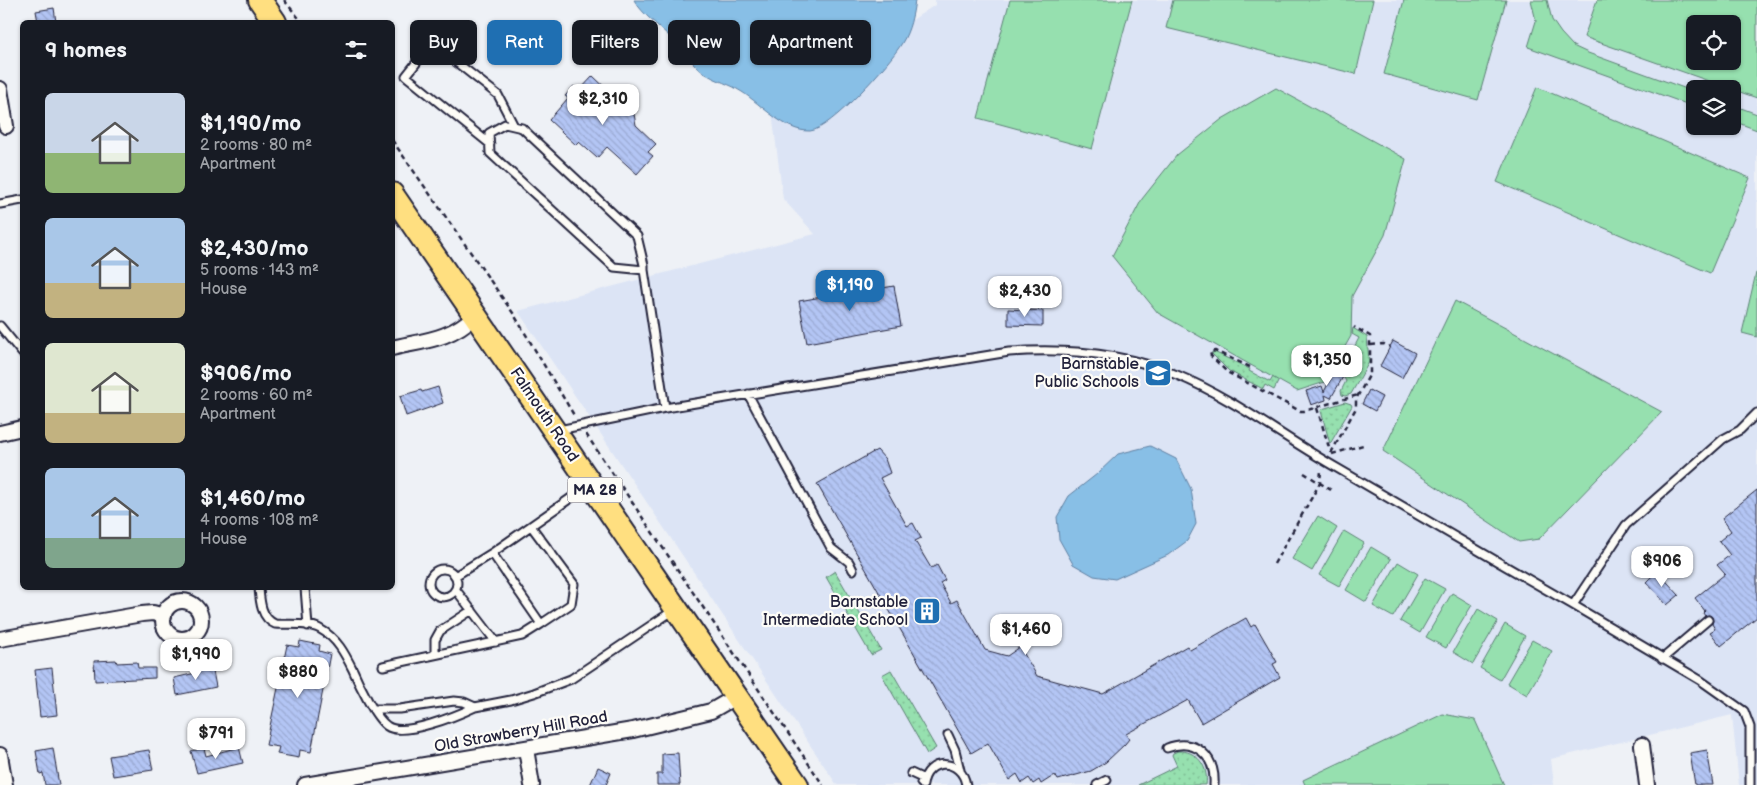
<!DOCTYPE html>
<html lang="en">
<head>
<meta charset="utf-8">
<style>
	:root { --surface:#171b24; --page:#242831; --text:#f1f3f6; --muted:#9ea1a6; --accent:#1f6fb2 }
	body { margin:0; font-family:"Balsamiq Sans",sans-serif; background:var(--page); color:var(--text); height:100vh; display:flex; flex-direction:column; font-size:19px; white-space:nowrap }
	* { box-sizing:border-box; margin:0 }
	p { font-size:16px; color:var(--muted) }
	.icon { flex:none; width:28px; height:28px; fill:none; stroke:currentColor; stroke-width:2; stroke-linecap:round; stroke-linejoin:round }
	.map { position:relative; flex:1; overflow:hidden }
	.sheet { position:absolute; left:20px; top:20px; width:375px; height:570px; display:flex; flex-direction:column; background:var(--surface); border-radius:8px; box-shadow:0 1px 4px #0004 }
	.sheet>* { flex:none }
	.hud { position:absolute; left:410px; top:20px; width:475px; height:45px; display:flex; gap:10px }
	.fabs { position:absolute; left:1686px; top:15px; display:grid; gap:10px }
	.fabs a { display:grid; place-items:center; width:55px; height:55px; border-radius:8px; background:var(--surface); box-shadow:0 1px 4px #0004; font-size:25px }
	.price { position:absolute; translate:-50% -42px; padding:0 11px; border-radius:10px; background:#fff; color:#222; font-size:16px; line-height:32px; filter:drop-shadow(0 1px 2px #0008) }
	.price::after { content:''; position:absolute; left:50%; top:30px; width:15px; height:11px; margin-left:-8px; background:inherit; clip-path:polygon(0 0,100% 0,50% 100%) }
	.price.selected { background:var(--accent); color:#fff }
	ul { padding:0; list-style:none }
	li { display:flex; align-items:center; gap:15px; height:125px; padding:0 25px }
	li span { display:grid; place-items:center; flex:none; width:140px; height:100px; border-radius:8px; color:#555 }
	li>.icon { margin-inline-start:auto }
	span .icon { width:60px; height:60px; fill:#fffc; stroke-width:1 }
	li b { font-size:21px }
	h2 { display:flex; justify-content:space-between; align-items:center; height:60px; padding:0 25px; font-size:21px }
	.pill { padding:0 18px; border-radius:8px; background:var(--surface); box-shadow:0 1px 4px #0004; font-size:18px; line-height:45px }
	.pill.selected { background:var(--accent); color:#fff }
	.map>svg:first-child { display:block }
</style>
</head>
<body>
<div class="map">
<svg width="1757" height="785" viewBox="0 0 1757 785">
	<defs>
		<pattern id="grass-dots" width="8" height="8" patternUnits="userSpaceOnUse" patternTransform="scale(1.25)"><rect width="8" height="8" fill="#96e0af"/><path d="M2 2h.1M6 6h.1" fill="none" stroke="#81c097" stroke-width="1.8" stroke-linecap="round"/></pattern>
		<pattern id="building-back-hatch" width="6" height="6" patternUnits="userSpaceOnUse" patternTransform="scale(1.25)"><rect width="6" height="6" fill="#b3c5f4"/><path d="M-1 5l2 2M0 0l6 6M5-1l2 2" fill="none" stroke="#9aa9d2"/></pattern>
	</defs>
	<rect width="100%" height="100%" fill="#eef1f6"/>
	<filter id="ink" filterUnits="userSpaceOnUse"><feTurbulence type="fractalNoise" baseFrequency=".02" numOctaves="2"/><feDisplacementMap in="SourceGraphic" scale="10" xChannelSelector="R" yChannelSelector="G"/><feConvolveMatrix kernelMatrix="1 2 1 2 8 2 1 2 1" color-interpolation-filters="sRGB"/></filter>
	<g filter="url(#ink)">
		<path fill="#dce4f5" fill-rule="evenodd" d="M935,0H1757V785H1739L1732,715L1551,759L1554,785H837L518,311L815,234L783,199L772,112L935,5ZM1695,24H1732V61H1695ZM1695,89H1732V126H1695Z"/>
		<path fill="url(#grass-dots)" stroke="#5c8175" d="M1353,328L1367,337L1369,362L1351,394L1345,396L1342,395L1341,391L1346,381L1344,378L1349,368L1338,362L1342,356L1348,359L1359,338L1352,334Z
			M1214,352L1250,369L1249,371L1270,382L1273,377L1279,380L1274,390L1265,385L1263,389L1229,371L1212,354V352Z
			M1345,402L1351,404L1352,406L1330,444L1321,411L1322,409Z
			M835,571L881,650L871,655L826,577Z
			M891,670L936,748L927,754L882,675Z
			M1178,751C1197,750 1209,767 1206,785H1138L1177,766L1172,755L1173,753Z"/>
		<path fill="#96e0af" stroke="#5c8175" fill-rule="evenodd" d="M1010,0H1132L1092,149L978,118Z
			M1173,0H1373L1356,74L1166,28Z
			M1404,0H1506L1478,100L1384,74Z
			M1531,0H1547L1552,20L1561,33L1573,46L1588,53L1695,92V107L1528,47L1536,21Z
			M1597,0H1757V98L1584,37ZM1695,24H1732V61H1695Z
			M1537,87L1750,178L1710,273L1497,182Z
			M1276,88L1406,159L1385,235L1352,296L1351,336L1325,382L1297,391L1158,313L1112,256L1142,199L1177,155L1222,119Z
			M1733,105L1757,114V130L1733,121Z
			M1756,273H1757V337L1742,333Z
			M1455,301L1662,412L1539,539L1519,542L1383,451Z
			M1318,516L1337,528L1312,571L1292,559Z
			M1344,531L1364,543L1339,586L1319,575Z
			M1371,547L1391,559L1366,602L1346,590Z
			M1398,562L1418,574L1393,617L1373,606Z
			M1425,578L1445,589L1420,633L1400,621Z
			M1452,593L1472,605L1446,648L1426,637Z
			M1478,609L1498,621L1473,664L1453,652Z
			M1505,624L1525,636L1500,680L1480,668Z
			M1532,640L1552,651L1527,695L1507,683Z
			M1443,714L1475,720L1504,785H1305L1303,780Z"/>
		<path fill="#88bfe6" stroke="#5f80a2" d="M634,0H915C913,15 910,30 902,43C891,62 830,130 810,131C785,132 761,104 742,92C731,84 716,81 704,73C693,65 681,48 671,38C658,25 643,15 634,0Z
			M1150,446L1176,459L1191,489L1196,524L1187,541L1168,555L1115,579L1094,576L1073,564L1059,539L1057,517L1069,496L1097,474L1118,454Z"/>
		<path fill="url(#building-back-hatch)" stroke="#22223b" d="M54,8L56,22H38L36,11Z
			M593,76L613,95L601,108L627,107L634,114L636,125L656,144L648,152L653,156L637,174L607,147L597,158L579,142L576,145L549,120L568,98L565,96L574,86L579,91Z
			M863,280L865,291L894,286L901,326L807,343L799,301L838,294L837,284Z
			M1008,309L1043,311V326L1008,325Z
			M1393,341L1415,353L1402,378L1380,366Z
			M1338,364L1348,368L1331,398L1325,395L1326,400L1311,405L1306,391L1322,386L1324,392Z
			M438,387L443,403L406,416L400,396L421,390L422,392Z
			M1369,390L1382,397L1375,411L1362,404Z
			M877,450L885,459L890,473L880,478L907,526L913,523L921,538L915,541L931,568L937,565L945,580L940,583L951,603L957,600L985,650L1007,656L1020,647L1037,676L1103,694L1187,646L1190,650L1246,618L1251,627L1255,624L1277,662L1273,664L1280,677L1201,723L1188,700L1126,734L1129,739L1125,744L1106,762L1091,771L1058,780L1055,775L1041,784L1039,780L1033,784L1029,778L1022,783L1017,774L1009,780L988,743L971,753L817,484Z
			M1757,490V617L1721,646L1710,632L1715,629L1712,624L1713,621L1712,617L1709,615L1705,616L1703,613L1705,611L1695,598L1725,574L1717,565L1730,555L1719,541L1731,531L1722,518Z
			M1657,571L1679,595L1667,605L1646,582Z
			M300,641L320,645L319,651L330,654L311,752L300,750L299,758L277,754L279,747L266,745L287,645L299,647Z
			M116,660L117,663L137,662L138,668H155V678L95,681L94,661Z
			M212,666L216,687L177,695L174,678L200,672L199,668Z
			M52,668L57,715L40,717L35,670Z
			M239,747L243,763L197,773L191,751L204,748L206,756Z
			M53,748L59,785H45L43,773L40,774L36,751Z
			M149,750L153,770L113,776L109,756Z
			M1707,750L1713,785H1695L1690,753Z
			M678,753L680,785H657V774H662V754Z
			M598,767L611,773L606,785H590Z"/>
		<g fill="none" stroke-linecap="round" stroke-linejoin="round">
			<g stroke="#22223b" stroke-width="11">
				<path id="lane" d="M490,144L406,76L432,43L498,95L514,126
					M0,204L22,200
					M644,270L614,267L490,153L489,133L505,124L522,128L637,236L644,265V270L665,408
					M0,326L22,353
					M748,394L831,548L849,562L853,570
					M559,430L665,408L1009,352C1065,348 1125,353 1177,375C1233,398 1284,438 1337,468C1416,514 1494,560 1573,605L1626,525L1723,439L1740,430L1757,413
					M531,526L574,584L571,604L541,624L492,553L588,486
					M429 583a14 14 0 1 1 28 0a14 14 0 1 1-28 0Z
					M455,576L492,553
					M259,588C260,601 261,618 275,624C288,625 308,622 320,629C337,638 345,654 353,670C359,684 375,718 387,726C403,738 458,715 475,707L464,702L454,701L400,709H374
					M305,588L308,626
					M456,590L496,642
					M1573,605L1700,680L1744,711L1750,727V785
					M435,654V640L440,631L472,610
					M1662,659L1708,620
					M383,666L522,636L541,624
					M475,707L511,700L534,693L571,679L674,610
					M948,735L955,750L960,770
					M1167,748C1195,737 1216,756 1214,785
					M911,773L924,779L921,783
					M923,785C926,757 962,758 966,785
					M1097,785L1107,780"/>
			</g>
			<g stroke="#22223b" stroke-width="18">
				<path id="street" d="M0,89L6,126
					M392,348C427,340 449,340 476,315
					M0,433L22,428
					M163 620a19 19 0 1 1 38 0a19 19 0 1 1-38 0Z
					M0,639L142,614L153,613L164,616
					M1642,745L1647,785
					M526,749L532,785
					M0,755L5,785
					M305,785L633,730L711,711L737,696"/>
			</g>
			<g stroke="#22223b" stroke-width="26">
				<path id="primary" d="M260,0L275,22
					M392,194L797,785"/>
			</g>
			<path stroke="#22223b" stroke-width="2.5" stroke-dasharray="5 4" stroke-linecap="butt" d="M284,0L302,22
				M392,140L513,313L575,417
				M1371,345L1384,344L1390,347
				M1250,367L1215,351L1210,352L1211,356L1227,372L1300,411H1304L1358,395
				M1317,408L1330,451
				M586,434L823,785
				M1331,453L1356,408V399L1370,374V336L1354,327
				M1332,454L1363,445
				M1304,473L1331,490
				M1274,564L1320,483L1321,470"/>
			<use href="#lane" stroke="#fdfcf7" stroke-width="7"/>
			<use href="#street" stroke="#fdfcf7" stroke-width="14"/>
			<use href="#primary" stroke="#ffdf80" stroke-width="22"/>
		</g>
	</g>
	<defs>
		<g id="school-square" transform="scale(1.4375)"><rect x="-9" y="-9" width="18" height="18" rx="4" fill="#1f6fb2" stroke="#fdfcf7"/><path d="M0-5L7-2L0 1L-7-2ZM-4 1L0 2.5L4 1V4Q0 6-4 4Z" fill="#fff"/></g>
		<g id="building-square" transform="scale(1.4375)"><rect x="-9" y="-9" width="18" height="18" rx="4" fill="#1f6fb2" stroke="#fdfcf7"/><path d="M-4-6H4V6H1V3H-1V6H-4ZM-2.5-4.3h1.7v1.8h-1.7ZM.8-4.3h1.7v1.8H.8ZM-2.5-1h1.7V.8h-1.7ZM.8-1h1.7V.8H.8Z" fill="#fff"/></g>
	</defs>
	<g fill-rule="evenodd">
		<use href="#school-square" x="1158" y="373"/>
		<use href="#building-square" x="927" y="611"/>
	</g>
	<g text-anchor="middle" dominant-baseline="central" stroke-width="4.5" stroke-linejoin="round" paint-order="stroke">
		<rect fill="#fdfcf7" stroke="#646373" stroke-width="1" x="567.5" y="477.5" width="55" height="25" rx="4"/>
		<g font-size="15" font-weight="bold" fill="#22223b">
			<text x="595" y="490">MA 28</text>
		</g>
		<g font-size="16" fill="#22223b" stroke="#fdfcf7" text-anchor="end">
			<text x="1139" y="364">Barnstable<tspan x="1139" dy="18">Public Schools</tspan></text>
			<text x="908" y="602">Barnstable<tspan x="908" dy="18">Intermediate School</tspan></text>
		</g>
		<g font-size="16" fill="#22223b" stroke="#fdfcf7">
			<text transform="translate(544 415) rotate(56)">Falmouth Road</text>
			<text transform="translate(521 732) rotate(-10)">Old Strawberry Hill Road</text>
		</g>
	</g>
</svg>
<div class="fabs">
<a><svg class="icon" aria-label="locate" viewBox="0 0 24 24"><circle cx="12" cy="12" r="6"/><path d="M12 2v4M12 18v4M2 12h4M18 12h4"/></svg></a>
<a><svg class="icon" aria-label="layers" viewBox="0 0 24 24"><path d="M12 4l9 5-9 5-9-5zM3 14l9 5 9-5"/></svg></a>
</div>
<b class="price" style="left:603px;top:126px">$2,310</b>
<b class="price selected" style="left:850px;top:312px">$1,190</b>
<b class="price" style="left:1025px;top:318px">$2,430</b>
<b class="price" style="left:1327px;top:387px">$1,350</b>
<b class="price" style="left:1662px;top:588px">$906</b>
<b class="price" style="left:1026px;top:656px">$1,460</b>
<b class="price" style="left:196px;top:681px">$1,990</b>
<b class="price" style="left:298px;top:699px">$880</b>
<b class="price" style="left:216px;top:760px">$791</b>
<div class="hud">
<a class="pill">Buy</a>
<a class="pill selected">Rent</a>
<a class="pill">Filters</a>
<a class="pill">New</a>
<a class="pill">Apartment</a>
</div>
<section class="sheet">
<h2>9 homes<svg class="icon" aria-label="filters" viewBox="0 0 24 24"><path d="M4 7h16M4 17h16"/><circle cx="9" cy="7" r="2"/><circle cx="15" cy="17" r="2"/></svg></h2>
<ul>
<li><span style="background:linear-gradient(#c9d6e8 60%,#8fb573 0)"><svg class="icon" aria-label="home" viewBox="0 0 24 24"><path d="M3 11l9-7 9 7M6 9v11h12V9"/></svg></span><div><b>$1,190/mo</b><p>2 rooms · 80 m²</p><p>Apartment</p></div></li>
<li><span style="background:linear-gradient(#a9c7e8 65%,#c2b280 0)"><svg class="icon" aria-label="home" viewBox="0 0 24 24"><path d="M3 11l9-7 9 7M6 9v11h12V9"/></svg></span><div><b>$2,430/mo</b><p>5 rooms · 143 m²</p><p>House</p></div></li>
<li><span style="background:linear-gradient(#dfe7d0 70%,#c2b280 0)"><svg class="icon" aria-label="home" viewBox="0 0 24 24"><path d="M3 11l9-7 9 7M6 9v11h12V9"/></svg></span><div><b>$906/mo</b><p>2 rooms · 60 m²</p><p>Apartment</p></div></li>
<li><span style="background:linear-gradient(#a9c7e8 70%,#7fa58c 0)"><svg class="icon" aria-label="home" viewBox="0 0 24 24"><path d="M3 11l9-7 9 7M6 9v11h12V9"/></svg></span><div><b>$1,460/mo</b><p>4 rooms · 108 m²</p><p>House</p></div></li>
</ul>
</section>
</div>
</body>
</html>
